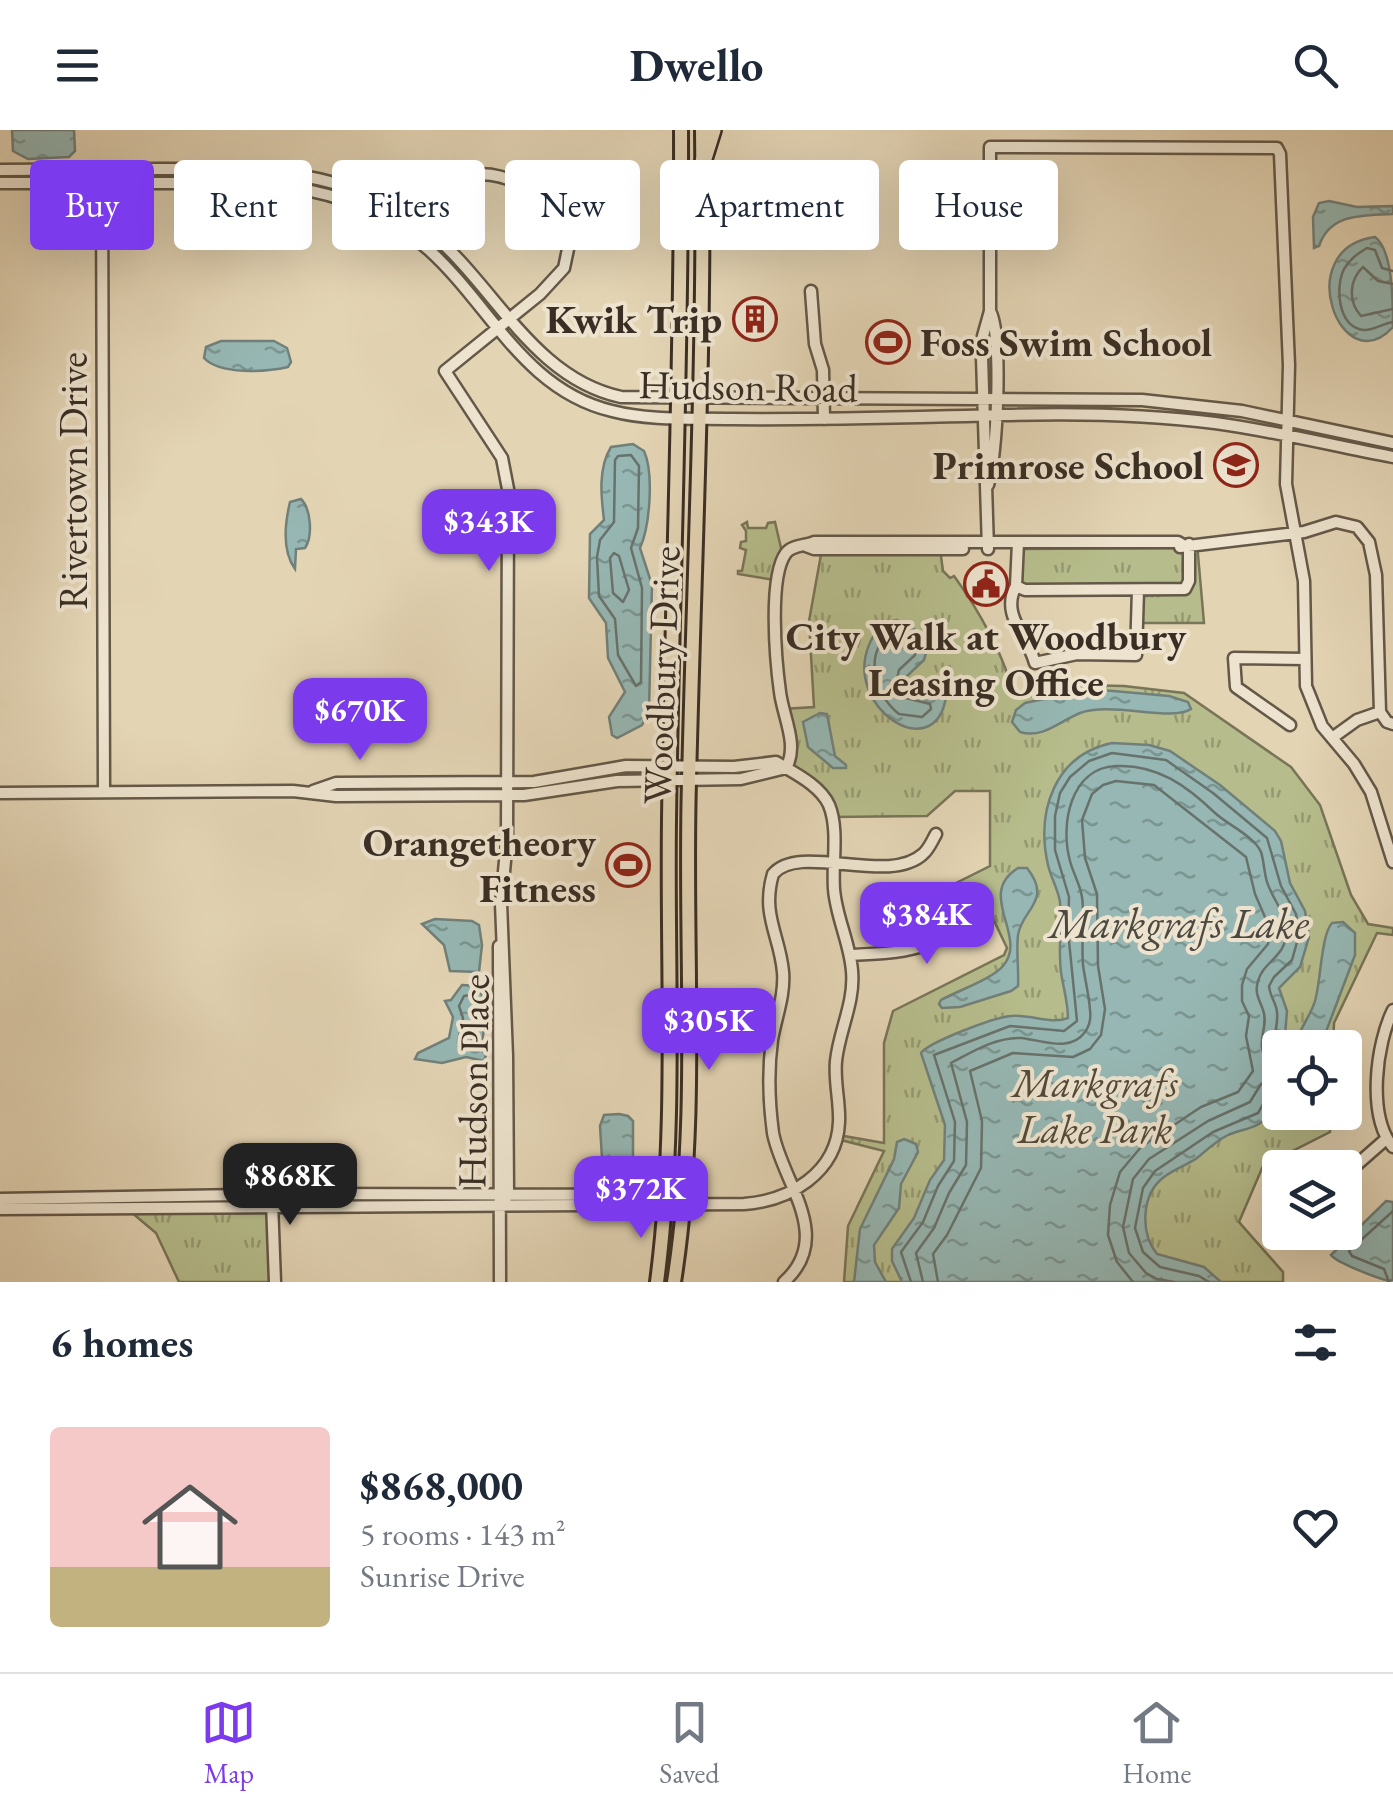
<!DOCTYPE html>
<html lang="en">
<head>
<meta charset="utf-8">
<style>
	:root { --surface:#fff; --page:#f6f6f7; --text:#1f2937; --muted:#747a83; --line:#e0e1e3; --accent:#7c3aed }
	body { margin:0; font-family:"EB Garamond",serif; background:var(--page); color:var(--text); height:100vh; display:flex; flex-direction:column; font-size:38px; white-space:nowrap }
	* { box-sizing:border-box; margin:0 }
	p { font-size:32px; color:var(--muted) }
	.icon { flex:none; width:55px; height:55px; fill:none; stroke:currentColor; stroke-width:2; stroke-linecap:round; stroke-linejoin:round }
	.map { position:relative; height:1152px; overflow:hidden }
	.panel { display:flex; flex-direction:column; background:var(--surface); flex:1 }
	.panel>* { flex:none }
	.banner { position:absolute; left:30px; top:30px; width:1335px; height:90px; display:flex; gap:20px }
	.controls { position:absolute; left:1262px; top:900px; display:grid; gap:20px }
	.controls a { display:grid; place-items:center; width:100px; height:100px; border-radius:10px; background:var(--surface); box-shadow:0 10px 40px #0002; font-size:50px }
	.price { position:absolute; translate:-50% -85px; padding:0 22px; border-radius:20px; background:var(--accent); color:#fff; font-size:32px; line-height:65px; filter:drop-shadow(0 2px 5px #0008) }
	.price::after { content:''; position:absolute; left:50%; top:60px; width:30px; height:22px; margin-left:-15px; background:inherit; clip-path:polygon(0 0,100% 0,50% 100%) }
	.price.active { background:#222; color:#fff }
	ul { padding:0; list-style:none }
	li { display:flex; align-items:center; gap:30px; height:250px; padding:0 50px }
	li+li { border-top:2px solid var(--line) }
	li span { display:grid; place-items:center; flex:none; width:280px; height:200px; border-radius:10px; color:#555 }
	li>.icon { margin-inline-start:auto }
	span .icon { width:120px; height:120px; fill:#fffc; stroke-width:1 }
	li b { font-size:42px }
	h2 { display:flex; justify-content:space-between; align-items:center; height:120px; padding:0 50px; font-size:42px }
	.chip { padding:0 35px; border-radius:10px; background:var(--surface); box-shadow:0 10px 40px #0002; font-size:35px; line-height:90px }
	.chip.active { background:var(--accent); color:#fff }
	header { display:flex; justify-content:space-between; align-items:center; height:130px; padding:0 50px; background:var(--surface); font-size:45px; font-weight:700 }
	.dock { display:flex; justify-content:space-around; align-items:center; height:140px; border-top:2px solid var(--line); background:var(--surface); font-size:28px; color:var(--muted) }
	.dock a { display:grid; justify-items:center; gap:5px }
	.dock .active { color:var(--accent) }
	.map>svg:first-child { display:block }
</style>
</head>
<body>
<header><svg class="icon" aria-label="menu" viewBox="0 0 24 24"><path d="M4 6h16M4 12h16M4 18h16"/></svg>Dwello<svg class="icon" aria-label="search" viewBox="0 0 24 24"><circle cx="10" cy="10" r="6"/><path d="M15 15l6 6"/></svg></header>
<div class="map">
<svg width="1393" height="1152" viewBox="0 0 1393 1152">
	<defs>
		<pattern id="park-tufts" width="24" height="20" patternUnits="userSpaceOnUse" patternTransform="scale(2.5)"><rect width="24" height="20" fill="#b6bc8b"/><path d="M3 7l-1-3M5 7V3M7 7l1-3M15 17l-1-3M17 17v-4M19 17l1-3" fill="none" stroke="#959971"/></pattern>
		<pattern id="water-ripples" width="26" height="14" patternUnits="userSpaceOnUse" patternTransform="scale(2.5)"><rect width="26" height="14" fill="#96b7b3"/><path d="M2 4q2-2 4 0t4 0M15 11q2-2 4 0t4 0" fill="none" stroke="#7b9591"/></pattern>
	</defs>
	<rect width="100%" height="100%" fill="#e3d4b4"/>
	<filter id="stains"><feTurbulence type="fractalNoise" baseFrequency=".002" numOctaves="4"/><feColorMatrix values="0 0 0 0 .2 0 0 0 0 .09 0 0 0 0 .02 0 0 0 .5 -.17"/></filter>
	<radialGradient id="worn" r=".72"><stop offset=".6" stop-color="#630" stop-opacity="0"/><stop offset="1" stop-color="#630" stop-opacity=".3"/></radialGradient>
	<path fill="url(#park-tufts)" stroke="#787558" stroke-width="2.5" d="M747,392L748,398H766L768,393L775,392L781,418L775,450L738,444V441H742L746,420L740,418L741,412L746,411V401L742,395Z
		M1197,413L1204,493H1138V461L1025,460L1018,450V419L1177,418Z
		M822,419H940L943,441L950,448L954,446C976,476 1007,529 1013,566L1078,555L1124,556L1184,563L1291,637L1320,675L1351,765L1368,794L1393,798V805L1377,803L1334,893L1333,917L1280,918V982L1331,983L1330,1002L1263,1036L1239,1092L1283,1142V1152H844L848,1096L884,1021L837,1009L838,1005L884,1013V913L893,881L1004,825L1007,818L988,778L984,779L978,770L968,767L959,773L956,784L944,759L990,736V661H955L927,686L832,687L826,671L786,638L791,628L783,579L814,577L809,491Z
		M131,1082H261L273,1086L275,1152H179L156,1103Z"/>
	<path fill="url(#water-ripples)" stroke="#71807a" stroke-width="2.5" d="M12,0H74L75,21L69,27L28,29L13,21Z
		M1329,71L1357,77L1393,76V84C1362,86 1330,83 1319,116L1314,118L1313,87L1319,73Z
		M1375,107C1393,120 1393,173 1393,197C1341,254 1290,118 1375,107Z
		M274,211L287,218L291,232L288,237C266,242 220,245 204,228L206,217L221,211Z
		M633,314L644,321C654,343 650,396 640,418L652,455L649,580L642,595L617,608L612,605L609,587L625,562L608,528L606,493L589,468L590,404L604,390C601,366 598,338 611,317Z
		M301,369C311,379 313,406 305,418L296,419L295,439C282,421 285,393 290,372Z
		M897,490C916,500 933,504 924,530L907,546L909,558L919,562L939,560L946,567C935,637 843,578 869,515C874,502 883,493 897,490Z
		M1091,559L1169,566L1188,572L1191,579C1172,592 1110,571 1080,583C1060,591 1043,609 1020,602L1012,592L1016,580L1025,573Z
		M820,583L827,584L835,626L846,635V638H833L808,617L803,592Z
		M1112,613L1149,615L1170,621L1220,655L1275,701L1281,711L1290,753L1305,781L1309,807L1300,837L1279,858L1287,881L1284,917L1280,918C1280,939 1283,967 1269,985C1260,998 1242,999 1228,1005C1216,1011 1207,1020 1197,1028C1187,1035 1174,1039 1164,1047C1141,1064 1140,1103 1157,1124L1204,1137L1221,1152H902L892,1131V1119L914,1088L930,1050L944,1030L945,995L921,923C929,912 995,887 1011,886C1030,884 1051,895 1068,888C1068,872 1063,857 1061,842C1058,819 1062,795 1060,772C1058,759 1051,748 1048,735C1036,682 1054,625 1112,613Z
		M1018,738H1027C1053,771 1022,779 1018,805C1016,822 1019,839 1018,856L1011,861L960,877L942,878L939,874L941,870C957,861 992,849 1003,836C1029,807 975,764 1018,738Z
		M435,789L472,791L479,795L482,815L479,842L450,841L444,815L422,794Z
		M1343,792L1355,803V825L1324,907L1318,911L1306,910L1301,900C1306,890 1312,881 1315,871C1321,851 1321,805 1332,793Z
		M462,855L479,856C486,875 486,900 480,918L486,925L484,931L466,927L442,933L415,929L418,923L449,908L453,887L445,871L451,870Z
		M619,984L628,986L633,991V1026L627,1034L614,1036L602,1028L600,996L604,985Z
		M904,1009L916,1014L918,1022L901,1054L899,1078L874,1115L875,1132L886,1152H854L860,1099L894,1029L897,1012Z
		M1386,1071L1393,1072V1150L1389,1151C1377,1148 1337,1133 1331,1125Z"/>
	<g fill="none" stroke-linecap="round" stroke-linejoin="round">
		<path stroke="#68726c" stroke-width="2.5" d="M1393,141L1382,138L1375,120L1367,118C1357,124 1350,129 1344,139C1335,157 1338,197 1363,200C1374,201 1383,193 1393,192
			M1393,154L1378,151L1363,137C1349,150 1348,172 1361,186L1393,179
			M631,325L639,336L638,398L631,418L642,458L641,552L636,556L618,525L615,489L599,466L597,427L600,410L614,392L615,330L618,326Z
			M614,423L619,426L629,460L623,472L613,463L610,428Z
			M895,500C908,507 920,508 915,525L899,540L896,553L906,568L930,574L931,579L922,587L899,584C873,564 862,519 895,500Z
			M470,865C477,876 475,904 470,916L462,917L458,912L463,888L459,876L464,866Z
			M911,1152L901,1122L923,1092L938,1056L954,1031L955,992L934,925L1010,896L1064,901L1077,891L1068,801L1069,767L1055,720V686L1060,663L1070,647L1089,631L1112,623L1166,630L1213,663L1267,708L1281,756L1296,784L1299,805L1292,830L1274,847L1269,856C1270,867 1276,872 1277,882C1279,899 1269,909 1280,925
			M923,1152L916,1123L934,1098L949,1063L966,1035L967,992L951,933C972,922 996,907 1021,908C1042,910 1070,923 1085,902C1090,895 1091,887 1090,880C1089,865 1085,850 1083,835C1081,812 1085,789 1082,767C1080,754 1073,743 1070,731C1060,695 1070,638 1116,636C1157,634 1187,656 1215,683C1228,695 1254,706 1261,722C1264,731 1264,742 1267,752C1272,768 1286,783 1286,801C1287,827 1264,830 1258,851C1254,864 1260,870 1263,880C1271,902 1246,919 1280,940
			M938,1152L933,1124L947,1105L981,1038L982,991L970,941L1013,923L1073,927L1090,919L1101,905L1105,879L1098,836L1097,764L1085,728L1082,690L1092,664L1103,655L1116,651L1154,655L1246,727L1255,764L1271,801L1268,814L1247,839L1242,855V871L1249,886L1246,906L1253,941L1238,962L1201,977L1141,1017L1120,1042L1110,1075L1108,1105L1117,1132L1133,1152
			M1174,1152L1157,1149L1146,1143L1129,1123L1123,1097L1133,1049L1149,1029L1208,991L1250,972L1261,954L1280,946
			M1209,1152L1199,1146L1160,1137L1143,1122L1135,1098L1143,1058L1155,1041L1213,1002L1258,983L1269,964L1280,961
			M1389,1152L1384,1139L1352,1126L1349,1121L1393,1081"/>
		<g stroke="#645848" stroke-width="15">
			<path id="minor" d="M0,40C53,40 107,39 160,39C254,39 343,36 422,96C492,148 529,247 621,267L1142,270L1242,281L1393,313
				M102,48L104,662
				M0,53C55,53 111,53 166,53C266,53 349,49 429,120C491,176 524,260 612,281C650,291 693,288 732,289C823,290 913,287 1004,285C1074,283 1145,284 1215,293C1275,301 1334,316 1393,327
				M420,98C471,32 471,35 548,63L558,68L567,80L568,119L564,138L540,164L445,241L502,328L508,359L507,710L501,773L507,926L508,1063L502,1077
				M811,161L815,214L823,240L824,289
				M988,355C997,328 1003,205 990,181
				M1018,412L1016,456L1025,460L1185,459L1189,451V414
				M806,416L814,419H963
				M1180,417L1304,402L1336,392L1357,397L1369,412L1376,445L1380,582L1387,592L1393,594
				M988,419L982,227L983,206L990,181V17L1277,18L1280,24L1289,235L1286,354L1304,451L1306,556L1322,596L1354,634L1371,662L1393,732
				M1016,456C1000,485 1028,506 1035,533L1077,524L1136,525L1138,460
				M1290,595L1236,557L1234,528L1305,529
				M1332,608L1357,590L1380,582
				M0,663L293,661L336,666L524,665L617,651L741,649L786,638C799,615 783,587 780,562C776,533 768,447 786,423C792,415 805,416 814,412H1178L1183,415
				M499,816L500,1152
				M850,825C897,823 941,822 971,781
				M1393,880C1376,914 1367,986 1393,1017
				M1345,1045L1386,1009
				M0,1069L299,1064L669,1065
				M272,1072L275,1152
				M0,1079L744,1074C789,1071 837,1043 839,992C840,972 834,952 836,931C839,901 855,872 852,841C850,813 836,787 834,759C832,733 839,699 829,675C820,655 794,643 776,632L734,637L626,636L534,652L336,653L313,661
				M784,1152C835,1106 782,1052 773,1003C769,973 768,939 772,910C776,887 785,865 783,842C780,806 761,785 773,744C799,712 889,756 923,724C929,719 932,711 936,704"/>
		</g>
		<g stroke="#3a2e24" stroke-width="18">
			<path id="major" d="M657,1152C677,999 667,844 669,690C672,460 682,230 681,0
				M674,1152C700,987 684,818 689,652C694,435 705,218 702,0"/>
		</g>
		<g stroke="#3a2e24" stroke-width="20">
			<path id="highway" d="M702,35L713,0"/>
		</g>
		<use href="#minor" stroke="#ede3ce" stroke-width="10"/>
		<use href="#major" stroke="#e3d4b4" stroke-width="12"/>
		<use href="#highway" stroke="#e3d4b4" stroke-width="15"/>
	</g>
	<defs>
		<g id="building-ring" transform="scale(2.25)"><circle r="9.5" fill="#ede3ce" stroke="#8f2418" stroke-width="1.5"/><path d="M-4-6H4V6H1V3H-1V6H-4ZM-2.5-4.3h1.7v1.8h-1.7ZM.8-4.3h1.7v1.8H.8ZM-2.5-1h1.7V.8h-1.7ZM.8-1h1.7V.8H.8Z" fill="#8f2418"/></g>
		<g id="stadium-ring" transform="scale(2.25)"><circle r="9.5" fill="#ede3ce" stroke="#8f2418" stroke-width="1.5"/><path d="M0-5a6.5 5 0 1 0 0 10a6.5 5 0 1 0 0-10ZM-3.5-1.8h7v3.6h-7Z" fill="#8f2418"/></g>
		<g id="school-ring" transform="scale(2.25)"><circle r="9.5" fill="#ede3ce" stroke="#8f2418" stroke-width="1.5"/><path d="M0-5L7-2L0 1L-7-2ZM-4 1L0 2.5L4 1V4Q0 6-4 4Z" fill="#8f2418"/></g>
		<g id="civic-ring" transform="scale(2.25)"><circle r="9.5" fill="#ede3ce" stroke="#8f2418" stroke-width="1.5"/><path d="M-.6-6.5H3V-4.5H.6V-3L4-1V1h2V6H-6V1h2V-1L-.6-3ZM-1.2 2.5V6h2.4V2.5Z" fill="#8f2418"/></g>
	</defs>
	<g fill-rule="evenodd">
		<use href="#building-ring" x="755" y="189"/>
		<use href="#stadium-ring" x="888" y="212"/>
		<use href="#school-ring" x="1236" y="335"/>
		<use href="#civic-ring" x="986" y="454"/>
		<use href="#stadium-ring" x="628" y="735"/>
	</g>
	<g text-anchor="middle" dominant-baseline="central" stroke-width="8" stroke-linejoin="round" paint-order="stroke">
		<g font-size="40" font-weight="bold" fill="#3a2e24" stroke="#ede3ce" text-anchor="end">
			<text x="722" y="189">Kwik Trip</text>
			<text x="920" y="212" text-anchor="start">Foss Swim School</text>
			<text x="1204" y="335">Primrose School</text>
			<text x="986" y="506" text-anchor="middle">City Walk at Woodbury<tspan x="986" dy="46">Leasing Office</tspan></text>
			<text x="596" y="712">Orangetheory<tspan x="596" dy="46">Fitness</tspan></text>
		</g>
		<g font-size="40" fill="#3a2e24" stroke="#ede3ce">
			<text transform="translate(748 256) rotate(1)">Hudson Road</text>
			<text transform="translate(73 351) rotate(-90)">Rivertown Drive</text>
			<text transform="translate(661 545) rotate(-88)">Woodbury Drive</text>
			<text transform="translate(473 951) rotate(-89)">Hudson Place</text>
		</g>
		<g font-size="40" font-style="italic" fill="#534a39" stroke="#ede3ce">
			<text x="1095" y="953">Markgrafs<tspan x="1095" dy="46">Lake Park</tspan></text>
		</g>
		<g font-size="42" font-style="italic" fill="#4c4941" stroke="#ede3ce">
			<text x="1179" y="793">Markgrafs Lake</text>
		</g>
	</g>
	<rect width="100%" height="100%" filter="url(#stains)"/>
	<rect width="100%" height="100%" fill="url(#worn)"/>
</svg>
<div class="controls">
<a><svg class="icon" aria-label="locate" viewBox="0 0 24 24"><circle cx="12" cy="12" r="6"/><path d="M12 2v4M12 18v4M2 12h4M18 12h4"/></svg></a>
<a><svg class="icon" aria-label="layers" viewBox="0 0 24 24"><path d="M12 4l9 5-9 5-9-5zM3 14l9 5 9-5"/></svg></a>
</div>
<b class="price" style="left:489px;top:444px">$343K</b>
<b class="price" style="left:360px;top:633px">$670K</b>
<b class="price" style="left:927px;top:837px">$384K</b>
<b class="price" style="left:709px;top:943px">$305K</b>
<b class="price active" style="left:290px;top:1098px">$868K</b>
<b class="price" style="left:641px;top:1111px">$372K</b>
<div class="banner">
<a class="chip active">Buy</a>
<a class="chip">Rent</a>
<a class="chip">Filters</a>
<a class="chip">New</a>
<a class="chip">Apartment</a>
<a class="chip">House</a>
</div>
</div>
<section class="panel">
<h2>6 homes<svg class="icon" aria-label="filters" viewBox="0 0 24 24"><path d="M4 7h16M4 17h16"/><circle cx="9" cy="7" r="2"/><circle cx="15" cy="17" r="2"/></svg></h2>
<ul>
<li><span style="background:linear-gradient(#f6c9c9 70%,#c2b280 0)"><svg class="icon" aria-label="home" viewBox="0 0 24 24"><path d="M3 11l9-7 9 7M6 9v11h12V9"/></svg></span><div><b>$868,000</b><p>5 rooms · 143 m²</p><p>Sunrise Drive</p></div><svg class="icon" aria-label="heart" viewBox="0 0 24 24"><path d="M12 20l-8-8c-3-5 5-10 8-4 3-6 11-1 8 4z"/></svg></li>
</ul>
</section>
<nav class="dock">
<a class="active"><svg class="icon" aria-label="map" viewBox="0 0 24 24"><path d="M3 6l6-2 6 2 6-2v14l-6 2-6-2-6 2zM9 4v14M15 6v14"/></svg>Map</a>
<a><svg class="icon" aria-label="saved" viewBox="0 0 24 24"><path d="M7 4h10v16l-5-4-5 4z"/></svg>Saved</a>
<a><svg class="icon" aria-label="home" viewBox="0 0 24 24"><path d="M3 11l9-7 9 7M6 9v11h12V9"/></svg>Home</a>
</nav>
</body>
</html>
